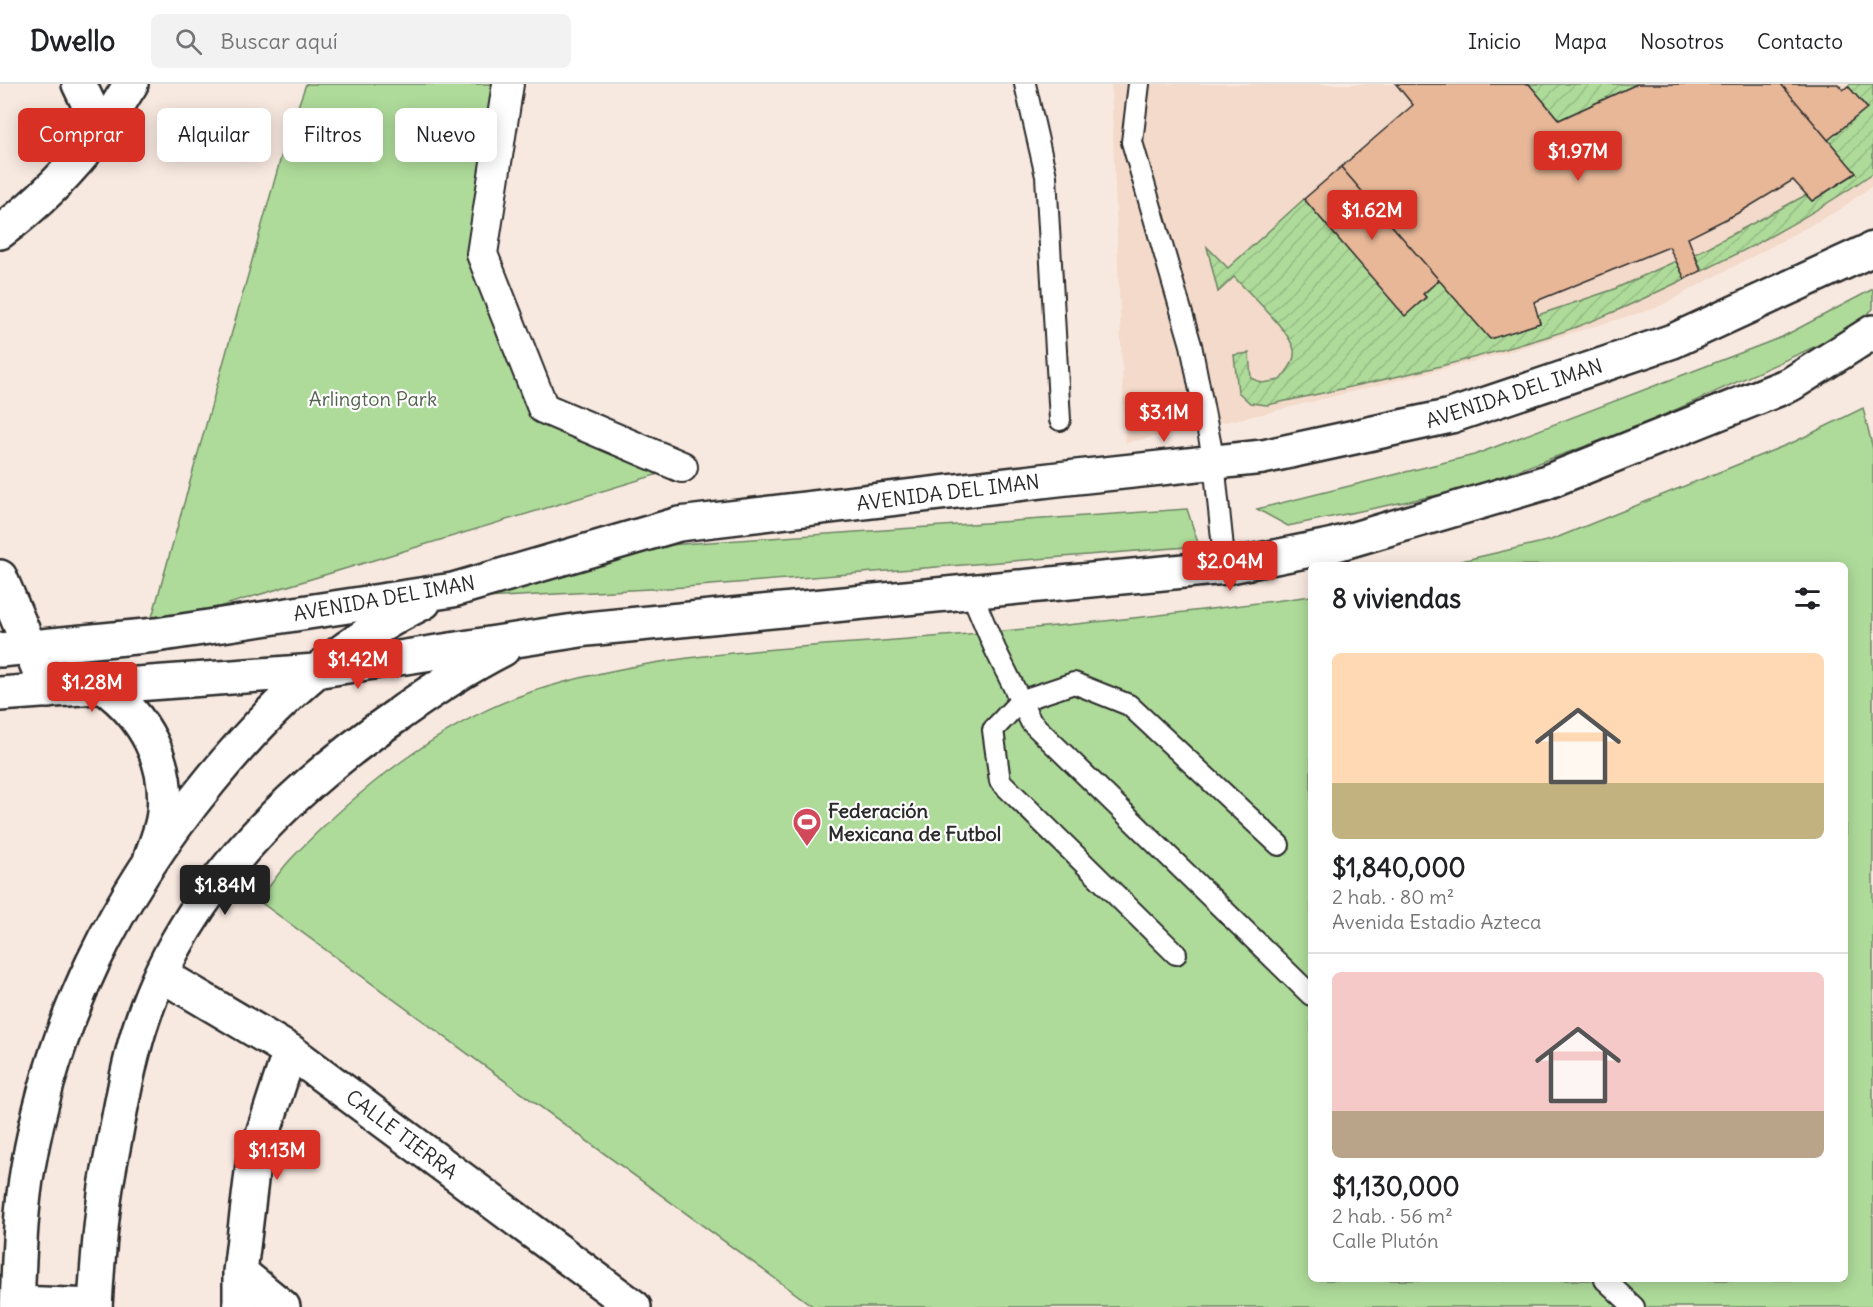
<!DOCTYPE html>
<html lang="es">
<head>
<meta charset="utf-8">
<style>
	:root { --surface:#fff; --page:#f2f2f2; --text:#202124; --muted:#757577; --line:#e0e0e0; --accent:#d93025 }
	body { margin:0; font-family:Delius,sans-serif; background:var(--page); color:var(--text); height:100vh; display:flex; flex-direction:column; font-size:22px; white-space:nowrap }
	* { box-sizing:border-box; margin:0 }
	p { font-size:20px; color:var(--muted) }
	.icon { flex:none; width:33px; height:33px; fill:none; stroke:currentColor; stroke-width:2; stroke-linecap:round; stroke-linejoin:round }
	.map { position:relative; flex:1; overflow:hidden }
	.details { position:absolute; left:1308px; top:478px; width:540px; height:720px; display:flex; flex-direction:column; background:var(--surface); border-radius:9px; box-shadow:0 3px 15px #0003 }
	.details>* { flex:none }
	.hud { position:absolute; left:18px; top:24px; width:570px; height:54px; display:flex; gap:12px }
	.price { position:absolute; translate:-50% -51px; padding:0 14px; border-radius:6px; background:var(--accent); color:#fff; font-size:20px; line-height:39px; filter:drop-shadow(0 2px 3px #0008) }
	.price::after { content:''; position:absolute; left:50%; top:36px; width:18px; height:14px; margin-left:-9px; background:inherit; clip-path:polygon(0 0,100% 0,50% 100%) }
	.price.active { background:#222; color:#fff }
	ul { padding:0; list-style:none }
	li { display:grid; align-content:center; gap:12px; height:318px; padding:0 24px }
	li+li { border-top:2px solid var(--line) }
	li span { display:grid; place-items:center; height:186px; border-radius:9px; color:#555 }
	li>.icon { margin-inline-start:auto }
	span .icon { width:108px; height:108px; fill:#fffc; stroke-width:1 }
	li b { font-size:26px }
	h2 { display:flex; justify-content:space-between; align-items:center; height:72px; padding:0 24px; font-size:26px }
	.tag { padding:0 21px; border-radius:9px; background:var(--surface); box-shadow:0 3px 15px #0003; font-size:21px; line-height:54px }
	.tag.active { background:var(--accent); color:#fff }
	header { display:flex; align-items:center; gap:36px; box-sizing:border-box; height:84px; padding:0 30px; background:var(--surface); border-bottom:2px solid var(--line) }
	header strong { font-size:28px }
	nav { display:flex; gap:33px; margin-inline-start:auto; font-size:21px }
	.search { width:420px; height:54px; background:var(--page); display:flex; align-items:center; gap:15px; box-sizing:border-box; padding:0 21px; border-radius:9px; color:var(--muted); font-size:22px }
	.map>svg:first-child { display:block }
</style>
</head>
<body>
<header>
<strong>Dwello</strong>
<div class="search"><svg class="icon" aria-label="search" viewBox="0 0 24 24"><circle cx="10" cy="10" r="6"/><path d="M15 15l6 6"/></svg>Buscar aquí</div>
<nav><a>Inicio</a><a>Mapa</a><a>Nosotros</a><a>Contacto</a></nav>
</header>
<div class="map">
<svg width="1873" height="1223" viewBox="0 0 1873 1223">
	<defs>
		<pattern id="garden-furrows" width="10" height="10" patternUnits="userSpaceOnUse" patternTransform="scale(1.5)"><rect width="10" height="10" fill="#aedb9a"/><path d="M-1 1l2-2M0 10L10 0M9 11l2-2" fill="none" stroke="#96bc85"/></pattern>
	</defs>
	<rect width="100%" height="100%" fill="#f8e9e0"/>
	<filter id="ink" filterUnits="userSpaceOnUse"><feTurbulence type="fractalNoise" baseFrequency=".0167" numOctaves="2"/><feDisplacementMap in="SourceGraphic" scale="12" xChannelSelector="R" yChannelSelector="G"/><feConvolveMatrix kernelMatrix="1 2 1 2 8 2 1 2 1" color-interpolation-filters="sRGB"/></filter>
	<g filter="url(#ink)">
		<path fill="#f3daca" d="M1111,0H1873V101L1841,125L1656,224L1487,274L1267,329L1125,359Z"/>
		<path fill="#aedb9a" stroke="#6c8362" stroke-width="1.5" d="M306,0H508L482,170L543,324L682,383L149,544L285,59Z
			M1873,205V225L1847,248L1631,346L1462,406L1288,442L1257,425L1474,371L1782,253Z
			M1863,324L1873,365V1223H814L259,817C269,803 279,788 290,776C353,709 443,637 531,608C656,567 790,565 920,554C1051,544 1181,530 1311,512V1196H1845V482L1444,481L1551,456L1796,357Z
			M1187,425L1199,462L686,503L484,514L668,461Z"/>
		<path fill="url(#garden-furrows)" stroke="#6c8362" stroke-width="1.5" d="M1529,0H1637L1559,36Z
			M1850,0H1873V89C1819,127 1761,159 1702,187L1695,170L1806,111L1812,117L1856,89L1828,56L1867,24L1848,2Z
			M1304,115L1405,231L1426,214L1423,210L1439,196L1490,255L1540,239L1538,231L1612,206L1676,177L1685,195C1640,216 1594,239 1546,253C1455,281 1361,301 1267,321L1250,319L1238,308L1234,271L1249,269L1251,294L1262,299L1280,296C1286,288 1296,278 1294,266C1290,247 1249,209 1234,193L1218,208L1207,163L1228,184Z"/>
		<path fill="#e7b798" stroke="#2b2b2b" stroke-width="1.5" d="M1396,0H1529L1559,36L1637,0H1781L1856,89L1812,117L1793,96L1740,128L1688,154L1701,187L1685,195L1669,163L1534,218L1540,239L1490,255L1341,83L1413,21Z
			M1781,0H1838L1843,6L1848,2L1867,24L1828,56Z
			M1341,83L1439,196L1423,210L1426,213L1405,232L1304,115Z"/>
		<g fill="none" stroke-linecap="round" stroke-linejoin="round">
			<g stroke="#2b2b2b" stroke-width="24">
				<path id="service" d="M1025,0L1046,92L1060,336
					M1139,0L1132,58L1191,261L1214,378L1225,483
					M971,508L995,565L1031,638L1311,911
					M1176,870L1000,697L993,646L1020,617L1074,599L1129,621L1279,761
					M1605,1196L1634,1223"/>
			</g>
			<g stroke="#2b2b2b" stroke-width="34">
				<path id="pedestrian" d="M508,0L482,170L543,324L682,383"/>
			</g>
			<g stroke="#2b2b2b" stroke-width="38">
				<path id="minor" d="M79,0L101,46
					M0,148C38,120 73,84 101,47C112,32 121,15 131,0
					M0,493L48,607
					M162,891L290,967L634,1223
					M240,1188L283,1223
					M240,1223V1188L253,1080L290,967"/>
			</g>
			<g stroke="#2b2b2b" stroke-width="38">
				<path id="tertiary" d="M104,603C144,632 169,677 164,728C163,743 156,759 151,773
					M17,1219L95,1222"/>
			</g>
			<g stroke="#2b2b2b" stroke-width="38">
				<path id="secondary" d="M0,566L156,551L453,506L679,440L1058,395L1263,373L1451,332L1673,257L1873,165
					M0,610L315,587L587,545L1225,483L1330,462L1544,399L1791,300L1873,248
					M17,1223C19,1177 20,1128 28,1083C54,935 115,813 210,697C273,620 333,563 424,518
					M95,1223C97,1186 100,1147 105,1110C108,1088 113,1066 117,1043C124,1008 130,972 142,937C185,807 289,706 399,630C432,606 466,584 503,565"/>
			</g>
			<use href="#service" stroke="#fff" stroke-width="20"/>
			<use href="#pedestrian" stroke="#fff" stroke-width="30"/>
			<use href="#minor" stroke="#fff" stroke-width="33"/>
			<use href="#tertiary" stroke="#fff" stroke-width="33"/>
			<use href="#secondary" stroke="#fff" stroke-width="33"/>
		</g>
	</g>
	<defs>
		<g id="stadium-pin" transform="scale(1.5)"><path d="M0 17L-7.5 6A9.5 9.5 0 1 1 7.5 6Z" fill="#d1495b" stroke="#fff"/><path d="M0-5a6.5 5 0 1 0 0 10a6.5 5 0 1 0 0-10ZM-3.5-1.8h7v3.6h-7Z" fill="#fff"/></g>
	</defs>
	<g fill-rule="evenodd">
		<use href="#stadium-pin" x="807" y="738"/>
	</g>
	<g text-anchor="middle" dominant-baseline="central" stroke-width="4.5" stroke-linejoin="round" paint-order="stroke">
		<g font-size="20" fill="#2b2b2b" stroke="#fff">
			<text transform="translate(1514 309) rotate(-18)">AVENIDA DEL IMAN</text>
			<text transform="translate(948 408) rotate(-7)">AVENIDA DEL IMAN</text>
			<text transform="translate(384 514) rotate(-10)">AVENIDA DEL IMAN</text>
			<text transform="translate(402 1050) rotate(37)">CALLE TIERRA</text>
		</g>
		<g font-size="20" fill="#52604c" stroke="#fff">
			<text x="373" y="314">Arlington Park</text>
		</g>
		<g font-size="20" font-weight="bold" fill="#2b2b2b" stroke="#fff" text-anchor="start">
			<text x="828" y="726">Federación<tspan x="828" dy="23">Mexicana de Futbol</tspan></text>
		</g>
	</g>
</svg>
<b class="price" style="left:1578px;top:98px">$1.97M</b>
<b class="price" style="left:1372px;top:157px">$1.62M</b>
<b class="price" style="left:1164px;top:359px">$3.1M</b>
<b class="price" style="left:1230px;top:508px">$2.04M</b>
<b class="price" style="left:358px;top:606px">$1.42M</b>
<b class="price" style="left:92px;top:629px">$1.28M</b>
<b class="price active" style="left:225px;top:832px">$1.84M</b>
<b class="price" style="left:277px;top:1097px">$1.13M</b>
<div class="hud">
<a class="tag active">Comprar</a>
<a class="tag">Alquilar</a>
<a class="tag">Filtros</a>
<a class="tag">Nuevo</a>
</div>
<section class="details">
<h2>8 viviendas<svg class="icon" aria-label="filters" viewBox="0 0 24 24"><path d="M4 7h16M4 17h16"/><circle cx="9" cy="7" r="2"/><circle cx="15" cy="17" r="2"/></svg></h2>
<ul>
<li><span style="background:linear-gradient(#ffd9b3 70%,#c2b280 0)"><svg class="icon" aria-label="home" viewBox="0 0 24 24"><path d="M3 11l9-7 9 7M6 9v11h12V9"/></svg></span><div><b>$1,840,000</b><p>2 hab. · 80 m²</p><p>Avenida Estadio Azteca</p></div></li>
<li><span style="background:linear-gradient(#f6c9c9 75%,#b9a48a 0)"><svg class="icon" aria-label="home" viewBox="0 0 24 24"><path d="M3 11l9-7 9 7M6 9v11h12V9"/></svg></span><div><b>$1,130,000</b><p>2 hab. · 56 m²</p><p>Calle Plutón</p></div></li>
</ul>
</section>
</div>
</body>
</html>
